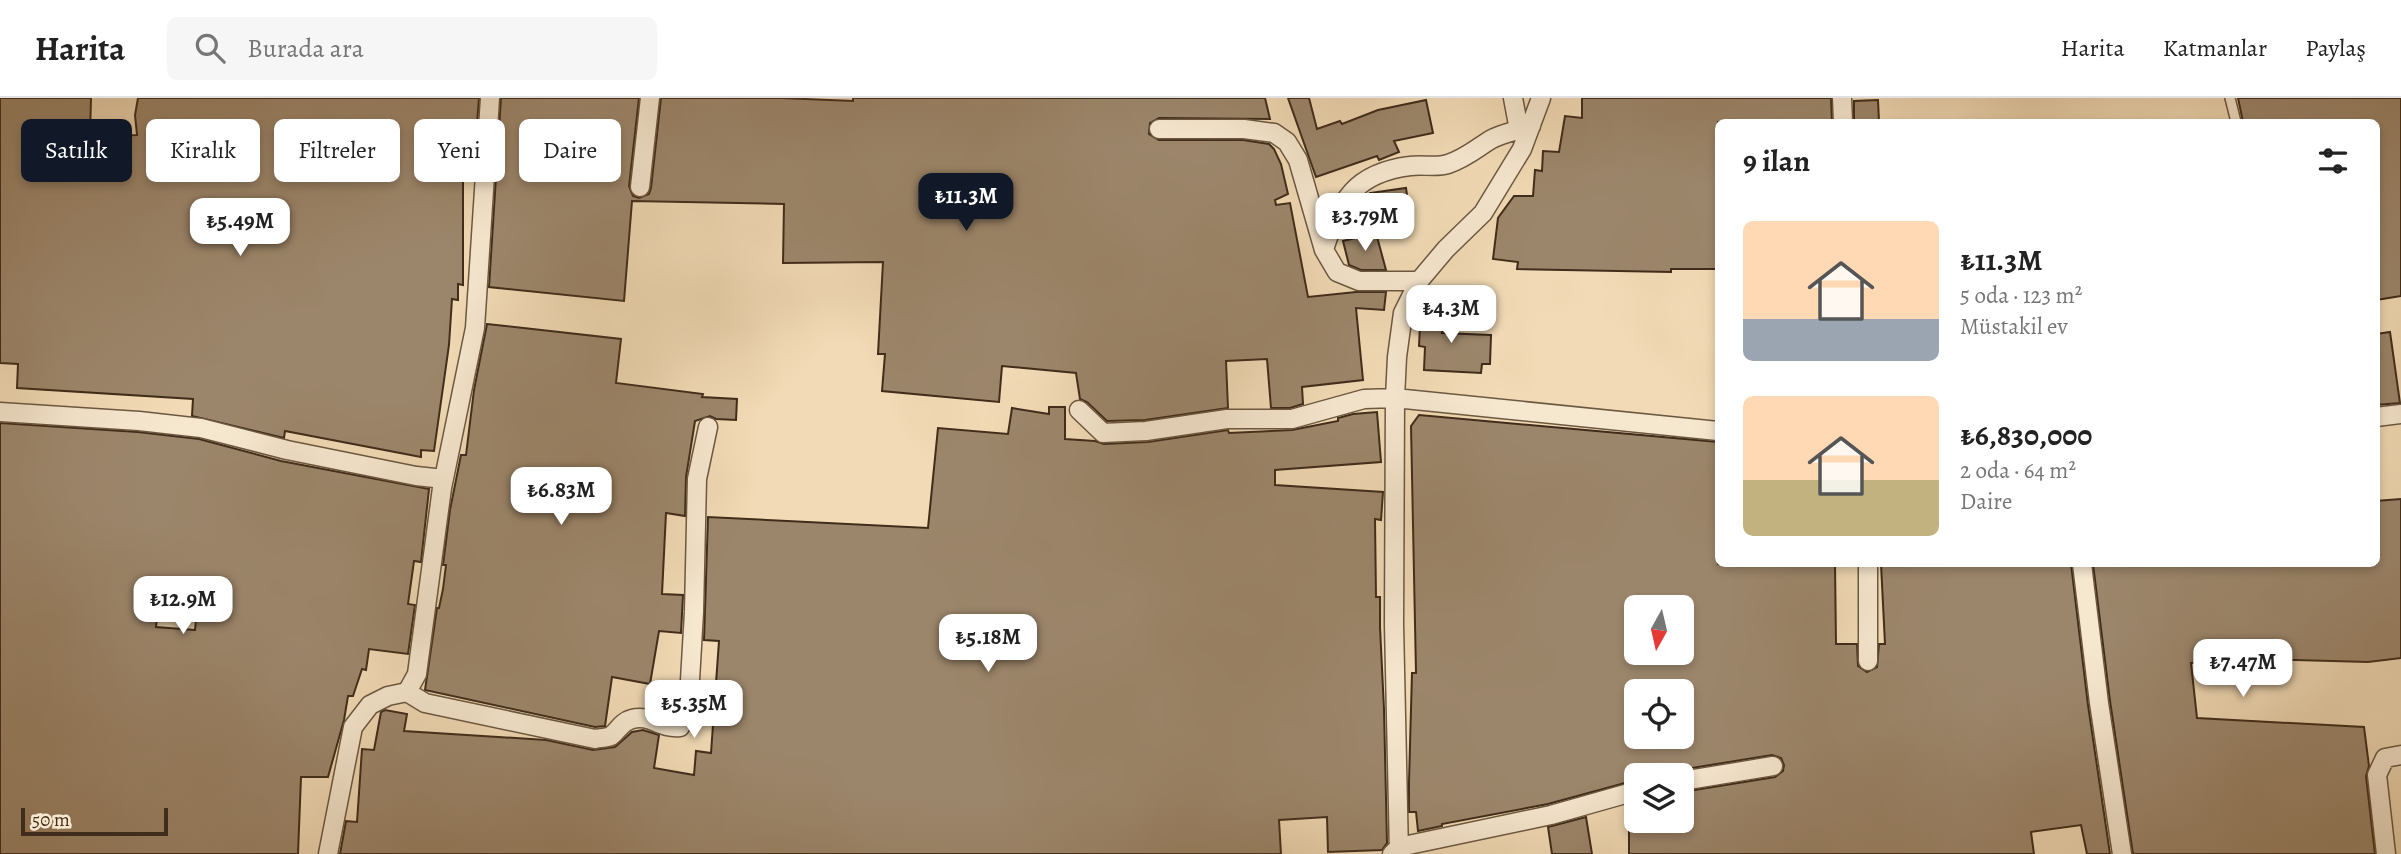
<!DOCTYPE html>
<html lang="tr">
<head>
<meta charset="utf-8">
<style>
	:root { --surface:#fff; --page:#f6f6f6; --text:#222; --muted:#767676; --line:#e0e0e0; --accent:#111827 }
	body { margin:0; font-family:Alegreya,serif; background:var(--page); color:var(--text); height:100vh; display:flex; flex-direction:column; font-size:26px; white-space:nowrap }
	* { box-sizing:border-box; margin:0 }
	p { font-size:23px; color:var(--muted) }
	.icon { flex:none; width:38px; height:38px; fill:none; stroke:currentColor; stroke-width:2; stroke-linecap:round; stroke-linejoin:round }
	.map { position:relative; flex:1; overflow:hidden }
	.drawer { position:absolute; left:1715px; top:21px; width:665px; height:448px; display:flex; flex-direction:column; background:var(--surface); border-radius:10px; box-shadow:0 4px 10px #0003 }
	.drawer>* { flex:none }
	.hud { position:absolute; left:21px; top:21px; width:665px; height:63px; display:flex; gap:14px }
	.needle { width:46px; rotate:188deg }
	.tools { position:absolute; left:1624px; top:497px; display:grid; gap:14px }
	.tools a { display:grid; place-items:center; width:70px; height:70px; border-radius:10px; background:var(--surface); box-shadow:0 4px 10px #0003; font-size:35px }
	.scale { position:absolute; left:21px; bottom:18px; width:147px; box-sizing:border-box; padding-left:7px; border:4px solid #402c1a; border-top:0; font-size:19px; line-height:24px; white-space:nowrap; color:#402c1a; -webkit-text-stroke:5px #f6e7cf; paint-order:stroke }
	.price { position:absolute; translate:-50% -60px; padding:0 16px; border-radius:14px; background:#fff; color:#222; font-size:23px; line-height:46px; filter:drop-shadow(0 2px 4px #0008) }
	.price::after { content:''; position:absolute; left:50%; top:42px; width:21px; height:16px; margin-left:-10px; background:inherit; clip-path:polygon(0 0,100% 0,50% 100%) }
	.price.on { background:var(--accent); color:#fff }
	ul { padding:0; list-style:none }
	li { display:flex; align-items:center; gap:21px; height:175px; padding:0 28px }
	li span { display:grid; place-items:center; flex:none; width:196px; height:140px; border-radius:10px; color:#555 }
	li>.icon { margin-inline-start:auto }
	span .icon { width:84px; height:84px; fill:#fffc; stroke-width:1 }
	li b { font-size:30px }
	h2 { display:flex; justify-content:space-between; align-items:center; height:84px; padding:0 28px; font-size:30px }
	.chip { padding:0 24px; border-radius:10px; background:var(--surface); box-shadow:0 4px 10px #0003; font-size:24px; line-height:63px }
	.chip.on { background:var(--accent); color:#fff }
	header { display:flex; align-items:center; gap:42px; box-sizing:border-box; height:98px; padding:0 35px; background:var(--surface); border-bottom:2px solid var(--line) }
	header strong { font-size:33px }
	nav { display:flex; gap:38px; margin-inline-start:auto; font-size:24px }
	.search { width:490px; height:63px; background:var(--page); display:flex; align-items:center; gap:18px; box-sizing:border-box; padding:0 24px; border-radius:10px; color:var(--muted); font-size:26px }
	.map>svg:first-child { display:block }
</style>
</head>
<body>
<header>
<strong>Harita</strong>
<div class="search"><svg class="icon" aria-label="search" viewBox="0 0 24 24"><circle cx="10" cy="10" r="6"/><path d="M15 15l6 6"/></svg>Burada ara</div>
<nav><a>Harita</a><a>Katmanlar</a><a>Paylaş</a></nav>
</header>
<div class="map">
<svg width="2401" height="756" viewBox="0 0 2401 756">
	<rect width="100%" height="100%" fill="#f1dab5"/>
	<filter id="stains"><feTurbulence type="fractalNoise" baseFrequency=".00286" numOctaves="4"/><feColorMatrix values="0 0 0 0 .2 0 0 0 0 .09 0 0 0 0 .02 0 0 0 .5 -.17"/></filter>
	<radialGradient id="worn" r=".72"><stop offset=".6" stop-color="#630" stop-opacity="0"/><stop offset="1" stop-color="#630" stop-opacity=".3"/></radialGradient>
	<path fill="#9c866b" stroke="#402c1a" stroke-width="2" fill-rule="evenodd" d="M0,0H91L90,38L137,37L135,17L138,0H479L475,51H463V187L458,186V202L452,201L449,247L434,353L421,352V359L285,333L284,340L192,318L193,301L17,290L18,266L0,265Z
		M501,0H639L629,88L633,98L639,100L649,96L651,90L661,0H781L853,3V0H1265L1270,21L1159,20L1150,25L1149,36L1159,42H1243L1269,46L1274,51L1281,66L1288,96L1275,102L1276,107L1290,105L1308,199L1356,194H1386L1384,212L1356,210L1363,282L1302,289L1303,306L1290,310H1271L1267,261L1226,263L1228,310L1145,322L1107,323L1087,304L1080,301L1076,275L1002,268L999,304L882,293L885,256H878L883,164L783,165L784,106L632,103L624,203L489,189Z
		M1288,0H1309L1317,31L1340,23L1342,26L1378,12L1426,2L1433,35L1394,43L1399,54L1379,62L1377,58L1316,79Z
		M1582,0H1831L1832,24H1718V171H1671V174L1517,171L1518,164L1493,161L1498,120L1514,98H1533L1535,72L1542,73L1543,53L1559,54L1565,18L1582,20Z
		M2238,0H2401V198L2376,202V24H2243Z
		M1878,2L1879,24H1854V3Z
		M1406,90L1409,111L1398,113L1399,123L1374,127L1370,95Z
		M1376,135L1386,172H1361L1349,167L1343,143Z
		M1421,207L1443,208L1442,235L1491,237L1490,266H1482L1481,275L1424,272L1425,249L1419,248Z
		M487,226L621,241L616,285L703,296L702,299L737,301L736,322L716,321L710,318L695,323L686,379L685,418L666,415L662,496L683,497L681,535L659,533L650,586L612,579L605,628L595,629L425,592L437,510H439L443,491L446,467H443L450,412L461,357H466L474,292Z
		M2390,234L2400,305L2376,307V236Z
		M1049,309H1065V341L1095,343L1104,346L1148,344L1228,332L1229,335L1292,332L1338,323V320L1353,316L1377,314L1381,364L1275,372V387L1383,394L1381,422L1375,421L1376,499H1380V529L1384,611L1387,745L1382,752L1328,754L1327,719L1279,722L1281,756H340L346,723L357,724L362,651L374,652L381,614L385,612L407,616L404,633L546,642L593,652L615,649L632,634L643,632L659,637L654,670L694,677L696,653L711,655L719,543L704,542L708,419L928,430L938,330L1008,336L1012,310L1049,316Z
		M1419,317L1718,344V466H1835L1836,546H1857L1858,568L1867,574L1877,569L1879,546H1885L1881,466H2071L2088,607L2110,756H2087L2081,727L2031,734L2034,756H1629V723H1682V694L1775,679L1783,673L1784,667L1781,660L1772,657L1680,672L1672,677H1636V682L1548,706L1442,726V728L1418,733L1416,714H1409V684L1412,575H1416L1411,328ZM1636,509H1682V555H1636ZM1636,593H1682V639H1636Z
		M0,325L138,334L199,341L281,363L429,391L421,464L414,463L408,506L415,507L408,556L369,551L366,572L362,571L353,598H348L344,622L328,679H301L298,756H0ZM160,494L198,499L195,532L156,529Z
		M2401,401V560L2368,564L2264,561L2191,565L2197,620L2364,629L2369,668L2366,678L2375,756H2133L2110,603L2093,466H2376V403Z
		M1586,719L1592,756H1552L1548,729Z"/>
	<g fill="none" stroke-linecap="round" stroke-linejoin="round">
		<g stroke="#6c5841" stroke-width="12">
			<path id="lane" d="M2230,0L2236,24"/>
		</g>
		<g stroke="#6c5841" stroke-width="21">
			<path id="street" d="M1513,0L1519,32
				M1842,0L1843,24
				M1159,31H1244L1274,35L1287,44L1298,62L1324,152L1337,174L1359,183H1419
				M640,89L650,0
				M1324,151C1341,101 1355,75 1410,68C1423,66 1436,70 1448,66C1464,61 1476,51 1490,42C1502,35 1517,33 1531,28
				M1079,312L1103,335L1146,333L1227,321H1292L1364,301L1395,300L1718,333
				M0,314L139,323L201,330L287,352L416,378L444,381
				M2376,319L2401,316
				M2082,466L2099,605L2122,756
				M1868,563V466
				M407,594L425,605L595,641C599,640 607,640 611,638C619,632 621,624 632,621C651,616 659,631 680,629L688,616L694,514L697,381L708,329
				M1682,683L1773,668
				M328,756L353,629L370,607L388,598L407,594L417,576L442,390L475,230L490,0
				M1392,756L1399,749L1551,717L1636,693
				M1399,756L1394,526L1395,300L1397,259L1403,215L1419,183L1446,151L1483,115L1522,51L1541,0
				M2386,756L2377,677L2385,660L2401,657"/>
		</g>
		<use href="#lane" stroke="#f6e7cf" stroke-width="9"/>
		<use href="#street" stroke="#f6e7cf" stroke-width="18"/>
	</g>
	<rect width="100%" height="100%" filter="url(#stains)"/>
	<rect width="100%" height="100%" fill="url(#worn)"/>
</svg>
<div class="tools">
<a><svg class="needle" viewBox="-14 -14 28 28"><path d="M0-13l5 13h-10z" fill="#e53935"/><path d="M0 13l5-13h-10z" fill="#767676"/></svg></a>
<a><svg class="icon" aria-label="locate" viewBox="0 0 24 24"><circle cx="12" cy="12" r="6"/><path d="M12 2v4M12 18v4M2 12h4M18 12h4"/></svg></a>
<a><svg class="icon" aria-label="layers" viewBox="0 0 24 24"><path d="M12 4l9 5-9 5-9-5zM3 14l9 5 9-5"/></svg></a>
</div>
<div class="scale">50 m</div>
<b class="price on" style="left:966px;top:135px">₺11.3M</b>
<b class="price" style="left:1365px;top:155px">₺3.79M</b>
<b class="price" style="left:240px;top:160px">₺5.49M</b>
<b class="price" style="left:1451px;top:247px">₺4.3M</b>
<b class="price" style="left:561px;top:429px">₺6.83M</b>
<b class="price" style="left:183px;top:538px">₺12.9M</b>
<b class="price" style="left:988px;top:576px">₺5.18M</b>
<b class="price" style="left:2243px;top:601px">₺7.47M</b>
<b class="price" style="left:694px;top:642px">₺5.35M</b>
<div class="hud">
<a class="chip on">Satılık</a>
<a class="chip">Kiralık</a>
<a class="chip">Filtreler</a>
<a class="chip">Yeni</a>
<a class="chip">Daire</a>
</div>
<section class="drawer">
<h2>9 ilan<svg class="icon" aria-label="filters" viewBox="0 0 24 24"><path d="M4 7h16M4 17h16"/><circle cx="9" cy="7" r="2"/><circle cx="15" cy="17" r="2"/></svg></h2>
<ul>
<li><span style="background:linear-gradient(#ffd9b3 70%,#9aa5b1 0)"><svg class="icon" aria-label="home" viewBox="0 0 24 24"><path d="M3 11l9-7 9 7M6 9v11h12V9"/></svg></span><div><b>₺11.3M</b><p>5 oda · 123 m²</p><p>Müstakil ev</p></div></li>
<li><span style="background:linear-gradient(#ffd9b3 60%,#c2b280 0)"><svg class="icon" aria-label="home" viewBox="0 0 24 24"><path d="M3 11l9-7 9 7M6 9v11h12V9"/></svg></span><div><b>₺6,830,000</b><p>2 oda · 64 m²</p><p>Daire</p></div></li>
</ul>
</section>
</div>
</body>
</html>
